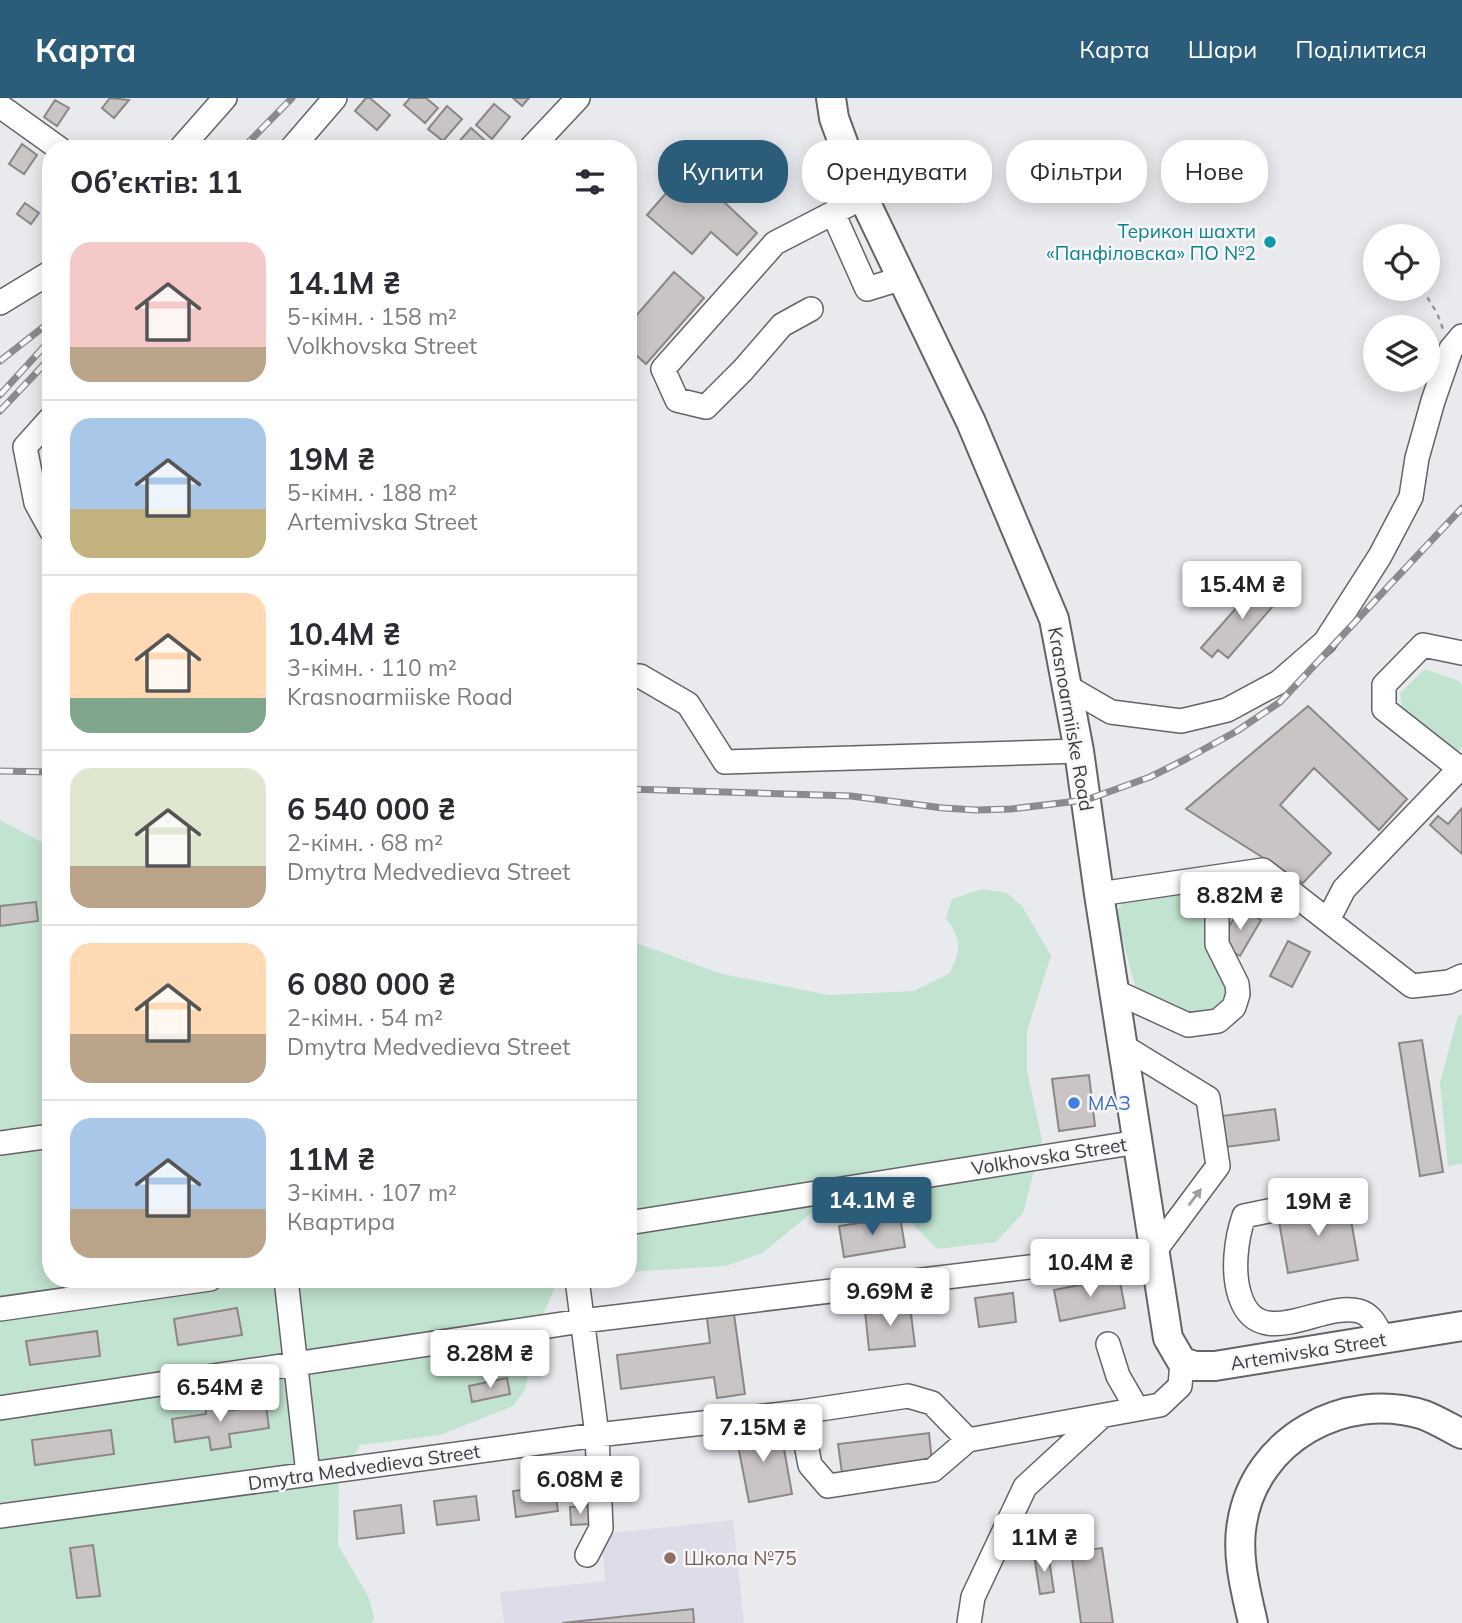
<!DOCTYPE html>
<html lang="uk">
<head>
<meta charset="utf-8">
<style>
	:root { --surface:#fff; --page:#f7f7f7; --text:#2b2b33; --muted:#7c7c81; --line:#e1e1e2; --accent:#2b5c7a }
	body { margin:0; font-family:Mulish,sans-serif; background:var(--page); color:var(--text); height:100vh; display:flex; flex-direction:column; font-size:26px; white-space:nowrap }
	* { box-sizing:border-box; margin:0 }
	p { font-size:23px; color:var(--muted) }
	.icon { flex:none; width:38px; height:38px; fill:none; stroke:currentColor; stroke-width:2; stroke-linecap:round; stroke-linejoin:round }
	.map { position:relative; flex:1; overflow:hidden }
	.panel { position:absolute; left:42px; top:42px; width:595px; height:1148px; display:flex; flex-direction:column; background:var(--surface); border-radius:28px; box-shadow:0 4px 18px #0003 }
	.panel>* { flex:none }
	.banner { position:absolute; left:658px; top:42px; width:665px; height:63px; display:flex; gap:14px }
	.controls { position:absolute; left:1363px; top:126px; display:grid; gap:14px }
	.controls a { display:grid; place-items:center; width:77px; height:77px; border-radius:50%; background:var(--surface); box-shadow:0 4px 18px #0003; font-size:35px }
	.price { position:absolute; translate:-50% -60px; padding:0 16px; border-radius:7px; background:#fff; color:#222; font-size:23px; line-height:46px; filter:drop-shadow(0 2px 4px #0008) }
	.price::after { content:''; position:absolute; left:50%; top:42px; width:21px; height:16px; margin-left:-10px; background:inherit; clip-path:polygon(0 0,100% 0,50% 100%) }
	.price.selected { background:var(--accent); color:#fff }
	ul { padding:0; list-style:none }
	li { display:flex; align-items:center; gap:21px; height:175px; padding:0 28px }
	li+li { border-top:2px solid var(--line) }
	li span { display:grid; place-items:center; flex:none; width:196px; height:140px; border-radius:21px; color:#555 }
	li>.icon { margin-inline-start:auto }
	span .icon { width:84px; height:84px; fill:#fffc; stroke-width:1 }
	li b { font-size:30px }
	h2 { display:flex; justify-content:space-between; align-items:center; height:84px; padding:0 28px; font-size:30px }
	.chip { padding:0 24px; border-radius:28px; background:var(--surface); box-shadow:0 4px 18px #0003; font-size:24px; line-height:63px }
	.chip.selected { background:var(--accent); color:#fff }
	header { display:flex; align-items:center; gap:42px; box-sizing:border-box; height:98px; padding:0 35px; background:var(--accent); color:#fff }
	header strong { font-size:33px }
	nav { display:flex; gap:38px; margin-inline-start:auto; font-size:24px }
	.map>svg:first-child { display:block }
</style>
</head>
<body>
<header>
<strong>Карта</strong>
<nav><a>Карта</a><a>Шари</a><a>Поділитися</a></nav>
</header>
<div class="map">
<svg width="1462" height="1525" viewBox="0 0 1462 1525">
	<rect width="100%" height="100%" fill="#e9eaee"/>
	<path fill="#dcdde8" d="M733,1422L744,1525H504L500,1494L605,1483L601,1436Z"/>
	<path fill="#c1e3cf" d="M1425,571L1459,583L1462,588V649L1458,655L1402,611L1400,595Z
		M0,722L51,749V1181H588L555,1190L537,1230L525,1292L513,1308L440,1337L360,1347L339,1381L338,1447L368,1498L374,1519L372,1525H0Z
		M982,791L1007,795L1022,808L1051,858L1027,933V973L1042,1042L1023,1115L996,1144L937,1151L889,1102L830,1100L762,1155L726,1168L628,1174V842L722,876L829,897L914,893L950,875C961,851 962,842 946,820L952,801Z
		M1187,793L1205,810L1230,891L1218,908L1193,917L1136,892L1116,817L1117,812L1124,803Z
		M1462,916V1066L1448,1068L1440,984L1458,918Z"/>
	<path fill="#cac5c5" stroke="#8c8786" stroke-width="2" d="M110,0L129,2L114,20L102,10Z
		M366,0H370L390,17L377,32L355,13Z
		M410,0H426L438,10L425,25L404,7Z
		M513,0H529L522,8Z
		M55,2L69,10L57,28L44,19Z
		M494,6L510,19L492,41L476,27Z
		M447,8L462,21L443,43L428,31Z
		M471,30L488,45L483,51H457L455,48Z
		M22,46L37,57L24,76L9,66Z
		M688,70L757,135L737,157L711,134L692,156L647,117Z
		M51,77V94L43,88Z
		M25,105L39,115L31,126L17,116Z
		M674,174L704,200L646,266L628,250V227Z
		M1260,483L1280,500L1228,560L1218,552L1212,559L1201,550Z
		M1308,608L1407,701L1379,732L1314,670L1280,707L1331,755L1303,785L1186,711Z
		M1462,710V756L1430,727L1438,718L1448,726Z
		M36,804L38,823L0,828V808Z
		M1240,810L1261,822L1240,858L1219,846Z
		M1288,843L1310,854L1292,889L1270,878Z
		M1422,942L1443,1074L1420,1078L1399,945Z
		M1089,977L1095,1028L1059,1033L1052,981Z
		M1275,1011L1279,1042L1218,1050L1214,1019Z
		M1348,1105L1358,1162L1288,1175L1278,1118Z
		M900,1119L905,1149L844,1159L839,1128Z
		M1119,1179L1125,1210L1060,1223L1054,1192Z
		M1013,1195L1016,1224L979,1229L975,1200Z
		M910,1208L915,1248L869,1252L865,1213Z
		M733,1209L745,1296L717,1300L714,1279L621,1291L617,1257L710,1245L706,1212Z
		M237,1210L242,1237L178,1247L174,1221Z
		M97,1233L100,1258L30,1267L26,1243Z
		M507,1280L510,1296L472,1304L469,1288Z
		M225,1304L226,1313L266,1308L269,1330L229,1336L231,1349L211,1352L209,1339L175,1344L172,1321L206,1316L205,1306Z
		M769,1325L773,1347L783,1345L792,1396L749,1404L735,1332Z
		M111,1332L114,1356L35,1367L32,1342Z
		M929,1335L932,1364L842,1375L838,1346Z
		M554,1388L558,1413L516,1419L513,1393Z
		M476,1398L479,1422L437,1427L434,1403Z
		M401,1407L404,1435L357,1441L354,1413Z
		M590,1408L591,1426L571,1427L570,1409Z
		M93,1447L100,1498L77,1500L70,1450Z
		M1102,1450L1113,1525H1081L1071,1454Z
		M1048,1455L1054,1494L1040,1496L1034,1457Z
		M693,1511L694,1525H562Z"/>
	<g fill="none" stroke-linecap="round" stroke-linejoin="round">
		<g stroke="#646468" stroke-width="26">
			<path id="minor" d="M0,8L60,51
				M180,51L225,0
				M291,51L335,0
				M530,51L578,0
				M863,99L833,115L867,191L903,180
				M0,205L51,174
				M811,211L782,227L743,272L706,309L677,302L663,271L775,145L833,115
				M51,320L25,349L36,405L51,432
				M628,578H640L688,606L725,664L1079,653
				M1066,588L1111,614L1181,623L1227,612L1279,584L1325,544L1380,458L1411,399L1417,360L1433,303L1451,251L1462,238
				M1459,670L1384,611V587L1423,547L1462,555
				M1099,796L1263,772L1412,888L1449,884L1462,878
				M1328,822L1344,791L1462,668
				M1114,893L1188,927L1218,923L1234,909L1238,896L1237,886L1217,846V812L1189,784
				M0,1045L51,1038
				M1302,1106L1244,1118C1236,1141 1232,1174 1240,1198C1259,1256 1321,1203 1359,1213C1373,1217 1377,1230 1383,1241
				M628,1125L1138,1044
				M286,1181L308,1376
				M577,1181L597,1337L601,1430L587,1457
				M0,1211L210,1181
				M1108,1246L1118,1278L1137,1311
				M0,1310L582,1223L1154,1154L1218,1068L1208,1000L1123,948
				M800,1314L810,1367L828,1388L933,1372L968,1342
				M0,1418L597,1337L800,1314L908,1298L932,1305L968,1342L1160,1307L1180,1288L1182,1264
				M969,1525L973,1499L1025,1389L1102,1318"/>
		</g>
		<g stroke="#646468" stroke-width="32">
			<path id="major" d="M831,0L834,20L863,99L971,324L1054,521L1079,653L1099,796L1168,1240L1182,1264L1195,1268H1215L1462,1228
				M1253,1525C1246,1494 1236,1457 1242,1425C1255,1342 1344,1292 1424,1317C1437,1322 1450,1330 1462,1336"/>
		</g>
		<path stroke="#99999c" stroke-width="2.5" stroke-dasharray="5 5" stroke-linecap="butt" d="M1422,191L1437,215L1443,231"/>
		<use href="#minor" stroke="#fff" stroke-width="23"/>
		<use href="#major" stroke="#fff" stroke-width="28"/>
		<g stroke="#8b8b8e" stroke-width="7">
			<path id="rail" d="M242,51L292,0
				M0,263L51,223
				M0,297L51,241
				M0,313L51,259
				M0,673L51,674
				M628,691L851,698L943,710L976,712L1011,711L1086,702L1150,679L1186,661L1237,633L1280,604L1462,410"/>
		</g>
		<use href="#rail" stroke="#f7f7fb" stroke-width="4.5" stroke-dasharray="13" stroke-linecap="butt"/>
	</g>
	<defs><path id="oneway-solid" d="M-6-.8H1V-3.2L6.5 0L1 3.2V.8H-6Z" transform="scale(1.75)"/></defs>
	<use fill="#9e9e9e" href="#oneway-solid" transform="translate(1195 1099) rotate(-53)"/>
	<circle fill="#0f9aa8" stroke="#f7f7fb" stroke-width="2.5" cx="1270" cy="144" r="7"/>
	<circle fill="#3f7fe0" stroke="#f7f7fb" stroke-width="2.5" cx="1074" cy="1005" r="7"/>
	<circle fill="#8d6e63" stroke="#f7f7fb" stroke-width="2.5" cx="670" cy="1460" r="7"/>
	<g text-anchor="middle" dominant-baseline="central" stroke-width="5" stroke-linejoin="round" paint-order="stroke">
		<g font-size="19" fill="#0d838f" stroke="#f7f7fb" text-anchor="end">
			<text x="1256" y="133">Терикон шахти<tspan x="1256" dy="22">«Панфiловска» ПО №2</tspan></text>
		</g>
		<g font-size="19" fill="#3c3c3e" stroke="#f7f7fb">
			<text transform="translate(1071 621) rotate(80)">Krasnoarmiiske Road</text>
			<text transform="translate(1049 1058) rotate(-9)">Volkhovska Street</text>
			<text transform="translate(1308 1253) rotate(-9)">Artemivska Street</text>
			<text transform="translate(364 1369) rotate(-8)">Dmytra Medvedieva Street</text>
		</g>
		<g font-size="19" fill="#366cbe" stroke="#f7f7fb" text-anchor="start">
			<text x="1088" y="1005">МАЗ</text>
		</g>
		<g font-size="19" fill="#785e54" stroke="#f7f7fb" text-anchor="start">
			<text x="684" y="1460">Школа №75</text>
		</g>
	</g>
</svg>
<div class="controls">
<a><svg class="icon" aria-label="locate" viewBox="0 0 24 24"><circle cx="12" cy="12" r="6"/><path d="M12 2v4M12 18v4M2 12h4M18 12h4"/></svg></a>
<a><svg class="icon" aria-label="layers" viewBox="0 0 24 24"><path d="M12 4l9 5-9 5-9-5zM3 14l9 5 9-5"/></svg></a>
</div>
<b class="price" style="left:1242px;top:523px">15.4M ₴</b>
<b class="price" style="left:1240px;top:834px">8.82M ₴</b>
<b class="price selected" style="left:872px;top:1139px">14.1M ₴</b>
<b class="price" style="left:1318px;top:1140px">19M ₴</b>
<b class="price" style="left:1090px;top:1201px">10.4M ₴</b>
<b class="price" style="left:890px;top:1230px">9.69M ₴</b>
<b class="price" style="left:490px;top:1292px">8.28M ₴</b>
<b class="price" style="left:220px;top:1326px">6.54M ₴</b>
<b class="price" style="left:763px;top:1366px">7.15M ₴</b>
<b class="price" style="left:580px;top:1418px">6.08M ₴</b>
<b class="price" style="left:1044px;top:1476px">11M ₴</b>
<div class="banner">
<a class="chip selected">Купити</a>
<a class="chip">Орендувати</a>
<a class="chip">Фільтри</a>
<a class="chip">Нове</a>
</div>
<section class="panel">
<h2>Об’єктів: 11<svg class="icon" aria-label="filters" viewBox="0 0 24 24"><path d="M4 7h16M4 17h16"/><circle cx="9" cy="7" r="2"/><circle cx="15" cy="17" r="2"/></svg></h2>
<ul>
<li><span style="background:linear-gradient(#f6c9c9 75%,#b9a48a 0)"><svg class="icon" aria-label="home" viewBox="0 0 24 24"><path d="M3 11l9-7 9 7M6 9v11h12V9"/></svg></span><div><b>14.1M ₴</b><p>5-кімн. · 158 m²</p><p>Volkhovska Street</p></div></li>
<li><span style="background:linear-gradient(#a9c7e8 65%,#c2b280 0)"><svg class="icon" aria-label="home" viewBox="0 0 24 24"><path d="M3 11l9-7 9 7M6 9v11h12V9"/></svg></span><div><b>19M ₴</b><p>5-кімн. · 188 m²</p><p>Artemivska Street</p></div></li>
<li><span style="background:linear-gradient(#ffd9b3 75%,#7fa58c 0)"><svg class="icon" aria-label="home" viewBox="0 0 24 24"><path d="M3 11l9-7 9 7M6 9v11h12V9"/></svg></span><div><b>10.4M ₴</b><p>3-кімн. · 110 m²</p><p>Krasnoarmiiske Road</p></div></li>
<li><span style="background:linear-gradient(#dfe7d0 70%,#b9a48a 0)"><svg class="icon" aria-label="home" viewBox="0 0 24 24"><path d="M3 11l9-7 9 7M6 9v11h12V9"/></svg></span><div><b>6 540 000 ₴</b><p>2-кімн. · 68 m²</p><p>Dmytra Medvedieva Street</p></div></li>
<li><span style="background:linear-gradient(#ffd9b3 65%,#b9a48a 0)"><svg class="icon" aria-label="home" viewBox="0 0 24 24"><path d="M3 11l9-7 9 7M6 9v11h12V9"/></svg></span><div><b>6 080 000 ₴</b><p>2-кімн. · 54 m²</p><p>Dmytra Medvedieva Street</p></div></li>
<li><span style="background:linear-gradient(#a9c7e8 65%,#b9a48a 0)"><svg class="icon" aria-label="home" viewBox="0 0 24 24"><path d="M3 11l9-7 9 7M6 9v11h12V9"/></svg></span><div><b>11M ₴</b><p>3-кімн. · 107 m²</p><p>Квартира</p></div></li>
</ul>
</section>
</div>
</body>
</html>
